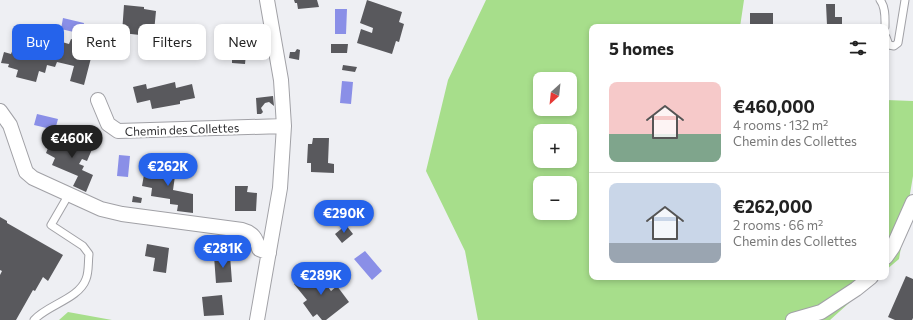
<!DOCTYPE html>
<html lang="en">
<head>
<meta charset="utf-8">
<style>
	:root { --surface:#fff; --page:#f6f6f6; --text:#222; --muted:#767676; --line:#e0e0e0; --accent:#2563eb }
	body { margin:0; font-family:Commissioner,sans-serif; background:var(--page); color:var(--text); height:100vh; display:flex; flex-direction:column; font-size:15px; white-space:nowrap }
	* { box-sizing:border-box; margin:0 }
	p { font-size:13px; color:var(--muted) }
	.icon { flex:none; width:22px; height:22px; fill:none; stroke:currentColor; stroke-width:2; stroke-linecap:round; stroke-linejoin:round }
	.map { position:relative; flex:1; overflow:hidden }
	.details { position:absolute; left:589px; top:24px; width:300px; height:256px; display:flex; flex-direction:column; background:var(--surface); border-radius:8px; box-shadow:0 2px 6px #0003 }
	.details>* { flex:none }
	.top-card { position:absolute; left:12px; top:24px; width:380px; height:36px; display:flex; gap:8px }
	.needle { width:26px; rotate:207deg }
	.buttons { position:absolute; left:533px; top:72px; display:grid; gap:8px }
	.buttons a { display:grid; place-items:center; width:44px; height:44px; border-radius:8px; background:var(--surface); box-shadow:0 2px 6px #0003; font-size:20px }
	.price { position:absolute; translate:-50% -34px; padding:0 9px; border-radius:14px; background:var(--accent); color:#fff; font-size:13px; line-height:26px; filter:drop-shadow(0 1px 2px #0008) }
	.price::after { content:''; position:absolute; left:50%; top:24px; width:12px; height:9px; margin-left:-6px; background:inherit; clip-path:polygon(0 0,100% 0,50% 100%) }
	.price.on { background:#222; color:#fff }
	ul { padding:0; list-style:none }
	li { display:flex; align-items:center; gap:12px; height:100px; padding:0 20px }
	li+li { border-top:1px solid var(--line) }
	li span { display:grid; place-items:center; flex:none; width:112px; height:80px; border-radius:8px; color:#555 }
	li>.icon { margin-inline-start:auto }
	span .icon { width:48px; height:48px; fill:#fffc; stroke-width:1 }
	li b { font-size:17px }
	h2 { display:flex; justify-content:space-between; align-items:center; height:48px; padding:0 20px; font-size:17px }
	.pill { padding:0 14px; border-radius:8px; background:var(--surface); box-shadow:0 2px 6px #0003; font-size:14px; line-height:36px }
	.pill.on { background:var(--accent); color:#fff }
	.map>svg:first-child { display:block }
</style>
</head>
<body>
<div class="map">
<svg width="913" height="320" viewBox="0 0 913 320">
	<rect width="100%" height="100%" fill="#eeeff3"/>
	<path fill="#a7de8b" fill-rule="evenodd" d="M486,0H744L740,27H592V277H878L830,320H478L465,251L426,171L448,80ZM540,79H570V109H540ZM540,131H570V161H540ZM540,183H570V213H540Z
		M886,100L913,101V176L899,259L886,270Z
		M68,312L112,320H59Z"/>
	<path fill="#8a8fe7" d="M335,9H347L346,34H335Z
		M63,18L84,23L82,34L61,29Z
		M342,81L353,82L351,104L340,103Z
		M37,114L58,119L55,130L34,125Z
		M119,155L130,156L128,177L117,176Z
		M365,251L382,271L372,280L354,259Z"/>
	<path fill="#59595d" d="M294,0H317L319,7L298,9L297,3H295Z
		M367,0L402,12L399,22L404,24L399,42L396,41L392,54L357,43L361,29L372,33L373,28L360,23Z
		M826,4H835V17H842V27L827,25Z
		M124,5L144,7V9L156,11L154,32L140,30V35L122,33Z
		M750,13H773V27H750Z
		M221,27L238,28V35L257,36L256,55L246,54L245,64L232,63V53L224,52L225,41H220Z
		M71,39L90,44L87,56L91,58L84,85L70,81L74,66L57,62L55,67L47,65L45,73L39,71L36,82L16,77L18,70L8,67L9,64L1,63L4,52L11,54L13,49L26,53L27,46L58,55L62,42L69,44Z
		M331,44H348L347,53H331Z
		M297,49L300,50L299,60L289,58L290,52H295Z
		M343,65L357,67L355,72L342,70Z
		M175,82L176,88L192,84L195,98L180,101V104L152,109L150,100L137,103L133,87L146,84L147,89Z
		M273,96L274,106L269,102L265,103L261,108L263,112L261,114H257L256,98Z
		M53,136L71,144L74,138L93,147L87,161L82,159L79,164L84,166L82,170L93,175L86,192L73,186L78,176L52,165L55,158L46,153Z
		M313,138H329L328,163L334,164V173L311,172V163H307L308,144H312Z
		M166,161L177,162L173,190L193,194V213L177,211L178,205L170,204V199L151,196L152,188L142,186L145,169L164,171Z
		M235,186H248L247,192L257,193L256,211H235Z
		M133,196L142,198L141,203L132,202Z
		M0,217L7,221V223L63,255L48,281L43,277L35,291L33,290L16,320H0V275L2,271L0,270Z
		M346,225L353,234L342,243L335,234Z
		M147,244L169,248L166,273L153,271L155,258L145,256Z
		M230,255L232,282L216,283L214,256Z
		M316,271L331,291L337,286L349,302L326,320H322L317,314L313,317L303,303L307,300L294,284L308,273L310,276Z
		M906,276L913,279V318L912,320H895L888,317Z
		M222,295L224,315L204,316L202,297Z"/>
	<g fill="none" stroke-linecap="round" stroke-linejoin="round">
		<g stroke="#a1a1a6" stroke-width="9">
			<path id="lane" d="M880,0C886,7 885,19 885,27
				M886,37L889,45L894,46L898,43L905,0
				M34,320C47,305 79,299 86,279C89,272 88,262 89,254L83,246L51,225L69,194"/>
		</g>
		<g stroke="#a1a1a6" stroke-width="16">
			<path id="street" d="M98,100L108,124L118,131L284,126
				M0,111L10,125L26,172L33,178L101,209L122,214L242,230C253,233 256,238 259,249L269,253
				M886,257L893,247L913,202
				M257,320L280,188L284,126L281,80L267,0
				M793,320L821,312L856,289L871,277"/>
		</g>
		<use href="#lane" stroke="#fff" stroke-width="7"/>
		<use href="#street" stroke="#fff" stroke-width="14"/>
	</g>
	<g text-anchor="middle" dominant-baseline="central" stroke-width="4" stroke-linejoin="round" paint-order="stroke">
		<g font-size="12" fill="#2e2e30" stroke="#fff">
			<text transform="translate(182 129) rotate(-2)">Chemin des Collettes</text>
		</g>
	</g>
</svg>
<div class="buttons">
<a><svg class="needle" viewBox="-14 -14 28 28"><path d="M0-13l5 13h-10z" fill="#e53935"/><path d="M0 13l5-13h-10z" fill="#767676"/></svg></a>
<a>+</a>
<a>−</a>
</div>
<b class="price on" style="left:72px;top:159px">€460K</b>
<b class="price" style="left:168px;top:187px">€262K</b>
<b class="price" style="left:344px;top:234px">€290K</b>
<b class="price" style="left:223px;top:269px">€281K</b>
<b class="price" style="left:321px;top:296px">€289K</b>
<div class="top-card">
<a class="pill on">Buy</a>
<a class="pill">Rent</a>
<a class="pill">Filters</a>
<a class="pill">New</a>
</div>
<section class="details">
<h2>5 homes<svg class="icon" aria-label="filters" viewBox="0 0 24 24"><path d="M4 7h16M4 17h16"/><circle cx="9" cy="7" r="2"/><circle cx="15" cy="17" r="2"/></svg></h2>
<ul>
<li><span style="background:linear-gradient(#f6c9c9 65%,#7fa58c 0)"><svg class="icon" aria-label="home" viewBox="0 0 24 24"><path d="M3 11l9-7 9 7M6 9v11h12V9"/></svg></span><div><b>€460,000</b><p>4 rooms · 132 m²</p><p>Chemin des Collettes</p></div></li>
<li><span style="background:linear-gradient(#c9d6e8 75%,#9aa5b1 0)"><svg class="icon" aria-label="home" viewBox="0 0 24 24"><path d="M3 11l9-7 9 7M6 9v11h12V9"/></svg></span><div><b>€262,000</b><p>2 rooms · 66 m²</p><p>Chemin des Collettes</p></div></li>
</ul>
</section>
</div>
</body>
</html>
